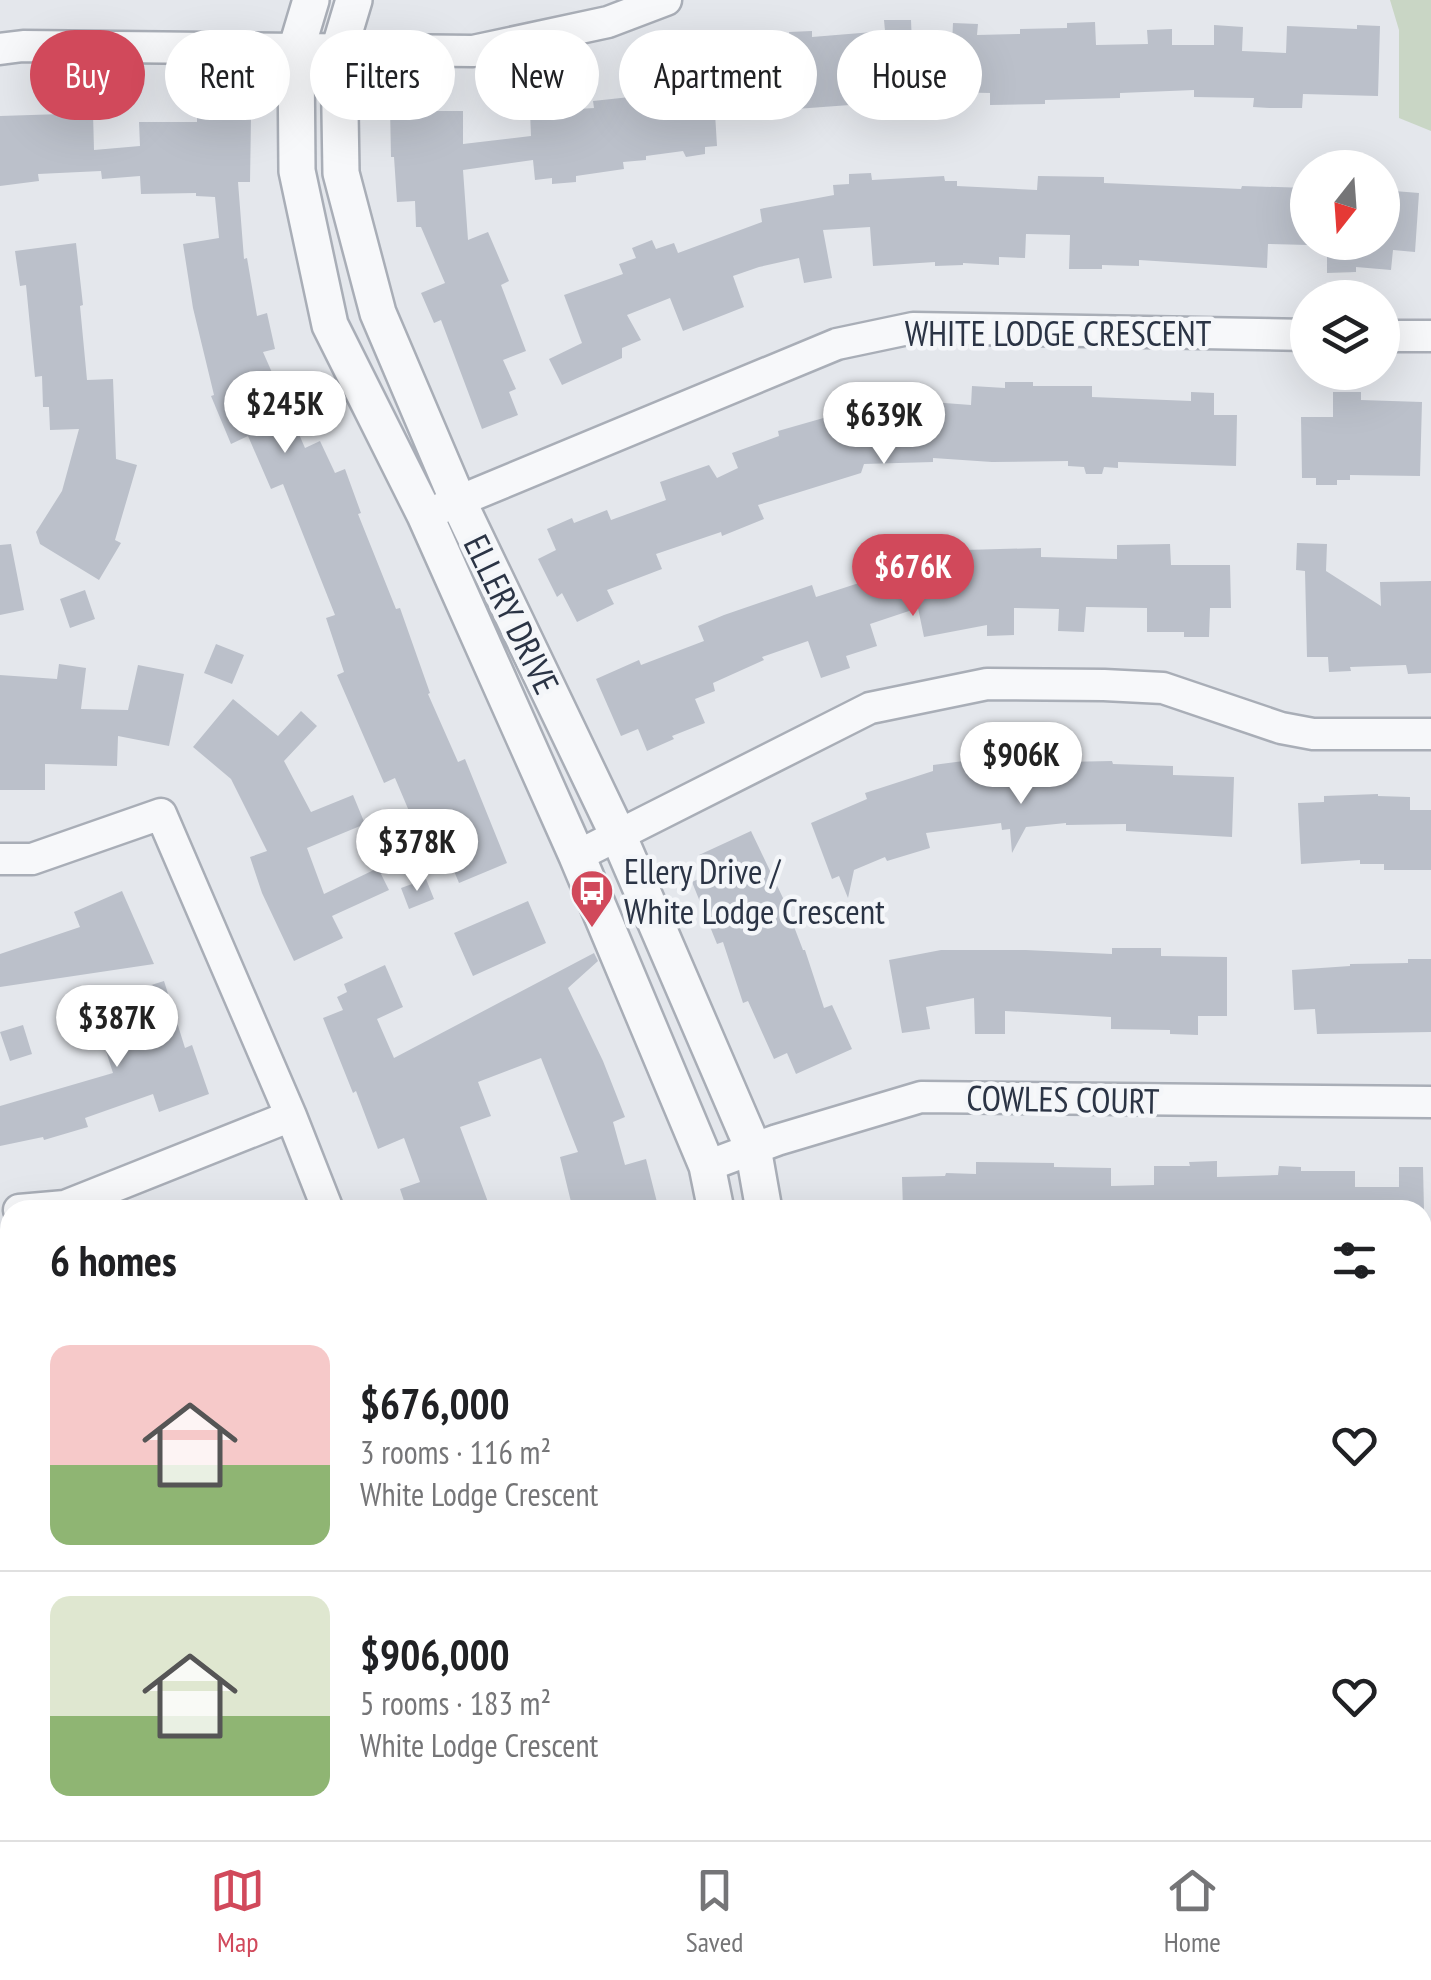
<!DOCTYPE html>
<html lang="en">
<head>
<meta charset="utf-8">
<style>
	:root { --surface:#fff; --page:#f6f6f6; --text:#202124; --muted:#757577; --line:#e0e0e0; --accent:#d1495b }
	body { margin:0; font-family:"PT Sans Narrow",sans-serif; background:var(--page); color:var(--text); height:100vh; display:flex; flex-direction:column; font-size:38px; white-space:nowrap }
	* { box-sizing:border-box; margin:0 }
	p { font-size:32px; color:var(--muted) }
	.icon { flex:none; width:55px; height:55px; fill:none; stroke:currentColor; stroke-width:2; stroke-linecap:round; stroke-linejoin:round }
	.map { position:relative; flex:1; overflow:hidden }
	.details { position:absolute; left:0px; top:1200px; width:1432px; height:640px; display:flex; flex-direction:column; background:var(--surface); border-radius:30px 30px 0 0; box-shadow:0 10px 40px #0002 }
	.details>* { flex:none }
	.top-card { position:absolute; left:30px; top:30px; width:1372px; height:90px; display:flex; gap:20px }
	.needle { width:65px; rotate:197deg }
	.fabs { position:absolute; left:1290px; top:150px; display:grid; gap:20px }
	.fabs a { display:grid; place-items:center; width:110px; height:110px; border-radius:50%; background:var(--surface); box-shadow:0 10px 40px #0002; font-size:50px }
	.price { position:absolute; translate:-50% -85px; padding:0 22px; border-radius:35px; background:#fff; color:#222; font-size:32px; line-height:65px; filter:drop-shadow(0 2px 5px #0008) }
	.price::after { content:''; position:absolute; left:50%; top:60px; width:30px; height:22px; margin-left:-15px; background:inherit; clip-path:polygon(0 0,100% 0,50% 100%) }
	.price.on { background:var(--accent); color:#fff }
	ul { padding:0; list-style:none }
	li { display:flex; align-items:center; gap:30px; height:250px; padding:0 50px }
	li+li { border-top:2px solid var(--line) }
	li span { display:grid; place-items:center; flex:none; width:280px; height:200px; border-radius:20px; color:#555 }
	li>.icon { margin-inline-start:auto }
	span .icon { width:120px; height:120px; fill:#fffc; stroke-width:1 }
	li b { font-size:42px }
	h2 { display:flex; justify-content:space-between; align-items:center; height:120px; padding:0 50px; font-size:42px }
	.pill { padding:0 35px; border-radius:45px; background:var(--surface); box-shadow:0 10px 40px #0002; font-size:35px; line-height:90px }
	.pill.on { background:var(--accent); color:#fff }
	.dock { display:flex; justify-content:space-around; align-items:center; height:140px; border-top:2px solid var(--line); background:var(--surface); font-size:28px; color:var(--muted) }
	.dock a { display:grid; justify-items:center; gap:5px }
	.dock .on { color:var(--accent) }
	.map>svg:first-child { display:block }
</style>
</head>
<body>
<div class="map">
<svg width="1431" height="1840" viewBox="0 0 1431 1840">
	<rect width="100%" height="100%" fill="#e4e7ec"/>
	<path fill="#c9d6c5" d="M1390,0H1431V131L1399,118V30Z
		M10,1404V1571L0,1577V1406Z"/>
	<path fill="#bbc0ca" d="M884,20H911L912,44L952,45L953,23L978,24L977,35L1020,34V29L1067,28V23L1095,22L1096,45L1148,44L1147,30L1172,29V45H1214V25L1243,27L1242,51L1286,53L1287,26L1357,29V25L1380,26L1378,96L1303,94L1302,108H1269L1253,107L1254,98L1194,97V90L1120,93V98L1045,100V104L990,105V93L895,91V86L848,87L850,105L782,110V112L715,113L717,146L705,147V154L686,157L683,151L646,156V160L623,162L624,169L576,176V182L552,184V178L535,180L533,160L463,170L468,240L488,232L509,281L501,285L526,351L503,360L516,389L509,392L518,415L482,429L441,320L434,323L421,293L445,283L421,227H416L415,201L397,202L394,157H391L390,107L436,106L437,111H463V144L531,136L530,112L594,108L593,101L658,94V92L689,90L687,67L757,58V51L790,48L789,32L812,31V37L885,31Z
		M211,108H230L232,117L251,118L250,182H238L244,259L247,258L257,316L267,313L275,349L263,352L305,448L320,441L335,473L345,469L361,513L358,514L396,609L400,608L430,693L428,694L458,762L465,759L507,863L459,883L437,830L420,837L395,778L384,783L337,675L344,672L326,618L335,615L283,484L271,489L248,436L231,444L211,396L214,395L193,308L183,244L219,238L215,197L196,196V193L141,194L140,176L102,179L101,171L38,174L39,181L0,186V116L93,113L94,150L140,146L139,122H197V117H211Z
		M871,173L872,180L944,176L945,181H957V186L1037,190L1038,176L1104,177V183L1241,189L1242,186L1308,188V245L1268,244L1267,268L1139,260V266L1102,265V269H1069L1070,235L1026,234L1025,258L999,257V265L963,263V265L935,266V262L873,266L870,227L823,230L832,278L804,283L799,258L759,267L733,276L744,307L683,331L670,298L627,315L641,340L622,348V358L562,385L549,359L582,343L564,295L623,274L619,264L636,258L632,248L652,240L656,249L674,243L678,253L762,222L760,209L834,195L833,185L849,184V174Z
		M1382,190L1419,193L1415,252L1393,250L1391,270L1356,267V272L1327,273V242H1382Z
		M76,243L83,305L80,306L87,380L113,379L116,459L137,465L115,540L121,543L99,580L40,544L36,532L62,491L79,429L50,430L49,407H43L42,376L35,377L26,285L20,286L15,251Z
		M1005,382H1033V386H1092V397L1191,401V392L1214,393V415H1237L1236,466L1118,462V468L1104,467L1102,474H1086L1084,467L1068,466V461L992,462L933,458V462L864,464L861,473L758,505L764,519L722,536L721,532L656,554L662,569L607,590L614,604L577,622L562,593L557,597L538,559L556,550L547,529L572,518L574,523L607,510L611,520L666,500L660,482L709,465L717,478L738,468L732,453L779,436L778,431L834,415L835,403L854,399L859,426L884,422L882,393L907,388L930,387L931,402L971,405L972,386L1005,388Z
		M1333,392H1361V400L1422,402L1420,476L1350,475V480H1337V485H1316V478H1302L1301,417H1333Z
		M963,542L964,550L1041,548V557L1117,559V545L1170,544L1171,565H1230L1231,608H1210L1209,637H1184V632H1147V608L1086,607L1084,632L1058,631L1059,609L1014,608V635L987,636V625L924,637L918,608L870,624L877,646L846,656L850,668L821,678L808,641L762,657L764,660L713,683L715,691L695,699L705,723L672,736L674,739L647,751L638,729L621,736L596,679L639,660L641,665L704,641L698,626L724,615L812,585L816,597L911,566L908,552Z
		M1297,543L1327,544L1326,571L1381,606L1380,582L1431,581V673L1408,674L1406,665L1350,667L1351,671L1329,672L1328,657H1307L1305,571L1296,570Z
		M11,544L24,610L0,615V545Z
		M85,590L95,619L70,628L60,599Z
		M216,644L244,655L232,684L204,673Z
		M59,664L86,668L81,709L128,710L138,665L184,674L169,746L118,736L117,766L45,764V790H0V675L57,679Z
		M233,699L278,736L301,711L317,726L284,761L311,812L353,795L365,824L307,848L324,894L378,868L389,890L332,916L343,938L294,961L262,893L250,857L267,851L231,779L193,747Z
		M979,759L980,772L1063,762L1112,761L1113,764L1173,766V775L1234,777L1232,837L1126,831V824L1066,825V823L1026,827L1012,853L1010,829L1002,830L1001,823L926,833L930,848L887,861L885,857L854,870L848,898L839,876L832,879L811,823L867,799L865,793L933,771V765Z
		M1378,794V796L1410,797V810H1431V870H1384V864H1360V860L1301,864L1298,803L1324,802V796Z
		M751,831L783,898L803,950H805L824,1008L832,1005L852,1049L796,1074L787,1053L774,1059L748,1001L743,1003L723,942L717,944L692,882L709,874L699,855Z
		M426,879L434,899L409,909L401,888Z
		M122,891L154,964L0,987V954L80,927L74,912Z
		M528,901L546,943L473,976L454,933Z
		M1112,948H1161V956L1227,957V1016H1198V1035L1170,1034V1030L1111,1029V1017L1005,1011V1034H975L974,998L926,1007L930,1029L902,1033L889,960L941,950H1026L1112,954Z
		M594,953L598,961L568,988L603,1061L625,1117L613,1122L625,1165L646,1159L659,1210H573L560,1157L578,1152L541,1058L478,1082L491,1116L460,1127L491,1210H407L400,1189L420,1182L404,1138L378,1149L356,1091L353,1093L323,1018L343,1010L337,997L347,992L344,984L385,965L403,1007L377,1019L394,1058Z
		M1408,959H1431V1032L1317,1034L1315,1009L1294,1010L1292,970L1350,966V964L1408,963Z
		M164,981L185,1048L192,1045L209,1094L159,1112L153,1094L85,1118L88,1127L44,1140L43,1137L0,1146V1106L113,1073L91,1004Z
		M23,1025L32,1054L10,1061L0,1032Z
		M1217,1161V1177L1278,1175L1279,1166L1301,1167V1171H1355V1187H1399V1167H1423L1424,1210H903L902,1177L945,1176L946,1173L976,1174V1162L1054,1163V1167L1111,1168V1186L1154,1185V1166H1190L1189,1162Z"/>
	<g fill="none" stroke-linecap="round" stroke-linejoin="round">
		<g stroke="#a9aeb7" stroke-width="35">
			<path id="minor" d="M0,49L23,46L473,51L608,22L666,0
				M1382,336H1431
				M437,510L837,344L913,328L1308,335
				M577,856L870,708L987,684L1104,685L1163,688L1281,728L1313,734H1431
				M0,859H32L161,814L291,1116L328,1210
				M707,1166L777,1140L921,1097L1431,1102
				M19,1210L65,1206L291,1116
				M378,1830V1840
				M770,1830V1840"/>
		</g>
		<g stroke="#a9aeb7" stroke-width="40">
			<path id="tertiary" d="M311,0L296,50L297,171L330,325L425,515L577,856L707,1166L716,1210
				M354,0L339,50L341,173L378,313L458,501L618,835L753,1148L764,1210
				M1422,1513H1431
				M1422,1558H1431
				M0,1642L10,1636
				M0,1677L10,1671"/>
		</g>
		<use href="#minor" stroke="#f7f8fa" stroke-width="30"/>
		<use href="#tertiary" stroke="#f7f8fa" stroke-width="35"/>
	</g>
	<defs>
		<g id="bus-pin" transform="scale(2.25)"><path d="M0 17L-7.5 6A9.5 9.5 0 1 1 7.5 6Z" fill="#d1495b" stroke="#f4f6f9"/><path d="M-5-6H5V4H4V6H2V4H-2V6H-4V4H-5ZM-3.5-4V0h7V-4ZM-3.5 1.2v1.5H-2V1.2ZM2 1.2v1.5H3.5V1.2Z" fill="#fff"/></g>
	</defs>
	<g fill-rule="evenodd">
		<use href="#bus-pin" x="592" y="891"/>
	</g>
	<g text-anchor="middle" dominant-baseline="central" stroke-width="9" stroke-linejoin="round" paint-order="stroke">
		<g font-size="35" fill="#2b3445" stroke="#f4f6f9">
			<text x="1058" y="333">WHITE LODGE CRESCENT</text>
			<text transform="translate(512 614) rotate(64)">ELLERY DRIVE</text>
			<text transform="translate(1063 1099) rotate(1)">COWLES COURT</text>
		</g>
		<g font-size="35" fill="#2b3445" stroke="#f4f6f9" text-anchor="start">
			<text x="624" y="871">Ellery Drive /<tspan x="624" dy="40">White Lodge Crescent</tspan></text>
		</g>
	</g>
</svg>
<div class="fabs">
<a><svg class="needle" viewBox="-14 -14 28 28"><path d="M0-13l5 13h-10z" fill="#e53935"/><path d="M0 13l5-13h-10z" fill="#757577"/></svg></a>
<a><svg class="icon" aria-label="layers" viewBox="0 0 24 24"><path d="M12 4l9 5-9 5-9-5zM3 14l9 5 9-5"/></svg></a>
</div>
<b class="price" style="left:285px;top:456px">$245K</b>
<b class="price" style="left:884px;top:467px">$639K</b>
<b class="price on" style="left:913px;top:619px">$676K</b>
<b class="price" style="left:1021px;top:807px">$906K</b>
<b class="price" style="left:417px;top:894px">$378K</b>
<b class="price" style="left:117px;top:1070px">$387K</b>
<div class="top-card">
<a class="pill on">Buy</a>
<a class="pill">Rent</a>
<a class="pill">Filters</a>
<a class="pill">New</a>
<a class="pill">Apartment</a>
<a class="pill">House</a>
</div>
<section class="details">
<h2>6 homes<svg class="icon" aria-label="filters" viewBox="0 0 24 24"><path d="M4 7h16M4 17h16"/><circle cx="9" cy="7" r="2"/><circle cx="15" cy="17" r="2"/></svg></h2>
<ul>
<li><span style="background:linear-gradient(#f6c9c9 60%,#8fb573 0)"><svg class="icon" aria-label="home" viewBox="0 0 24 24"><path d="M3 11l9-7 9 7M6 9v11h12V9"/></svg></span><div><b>$676,000</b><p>3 rooms · 116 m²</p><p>White Lodge Crescent</p></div><svg class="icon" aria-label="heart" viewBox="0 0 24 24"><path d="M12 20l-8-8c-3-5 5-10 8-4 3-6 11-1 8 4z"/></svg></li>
<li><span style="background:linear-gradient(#dfe7d0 60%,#8fb573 0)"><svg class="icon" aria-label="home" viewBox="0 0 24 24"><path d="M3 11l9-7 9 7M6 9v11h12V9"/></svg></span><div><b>$906,000</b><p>5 rooms · 183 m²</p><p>White Lodge Crescent</p></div><svg class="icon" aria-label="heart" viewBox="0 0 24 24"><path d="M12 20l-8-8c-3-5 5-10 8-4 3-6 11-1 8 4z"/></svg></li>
</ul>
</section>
</div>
<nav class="dock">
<a class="on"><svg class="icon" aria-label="map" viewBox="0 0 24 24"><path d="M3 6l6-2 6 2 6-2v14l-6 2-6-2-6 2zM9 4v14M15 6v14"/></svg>Map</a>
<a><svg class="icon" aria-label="saved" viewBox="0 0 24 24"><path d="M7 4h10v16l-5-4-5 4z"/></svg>Saved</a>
<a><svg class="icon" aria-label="home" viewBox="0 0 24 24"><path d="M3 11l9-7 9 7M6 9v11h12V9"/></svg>Home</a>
</nav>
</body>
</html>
